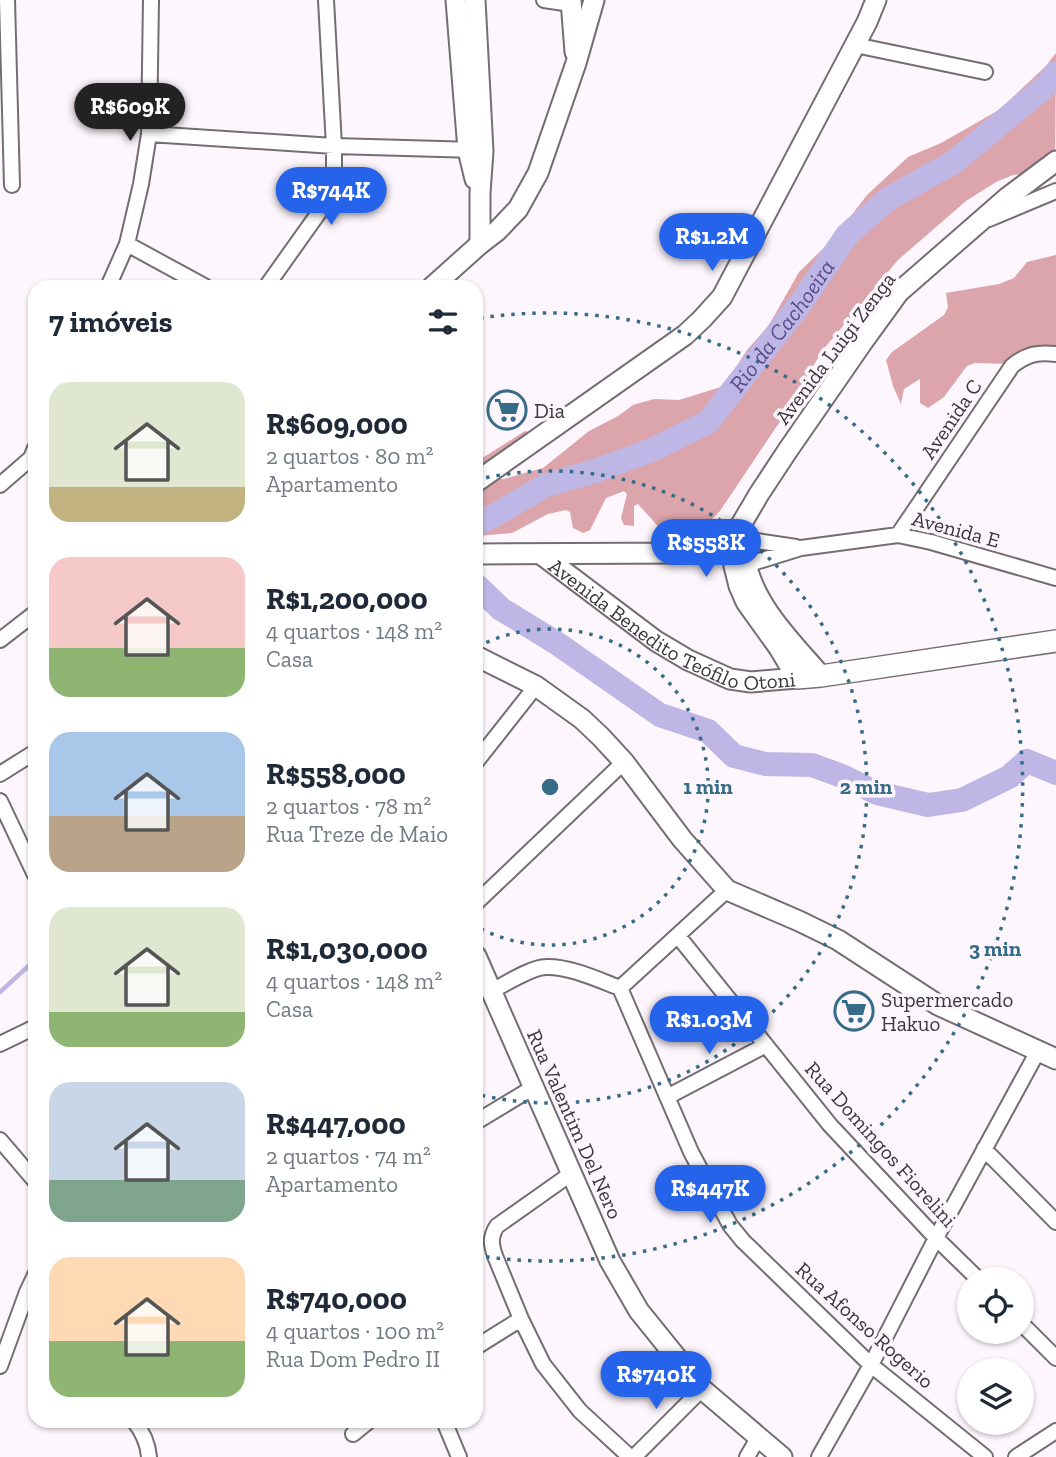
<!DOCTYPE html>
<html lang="pt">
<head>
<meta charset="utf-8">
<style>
	:root { --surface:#fff; --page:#f6f6f7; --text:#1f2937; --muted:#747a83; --accent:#2563eb }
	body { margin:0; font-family:"Zilla Slab",serif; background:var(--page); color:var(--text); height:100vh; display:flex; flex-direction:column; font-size:26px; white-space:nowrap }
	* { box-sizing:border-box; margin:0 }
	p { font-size:23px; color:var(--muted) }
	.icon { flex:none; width:38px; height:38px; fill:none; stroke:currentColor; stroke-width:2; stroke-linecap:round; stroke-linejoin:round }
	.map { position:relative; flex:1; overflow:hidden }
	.drawer { position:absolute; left:28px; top:280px; width:455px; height:1148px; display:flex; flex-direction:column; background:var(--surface); border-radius:21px; box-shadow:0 2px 5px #0004 }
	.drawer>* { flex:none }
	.controls { position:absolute; left:957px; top:1267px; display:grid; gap:14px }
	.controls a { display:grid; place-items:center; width:77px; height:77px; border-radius:50%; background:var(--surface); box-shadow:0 2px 5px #0004; font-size:35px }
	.price { position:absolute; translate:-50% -60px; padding:0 16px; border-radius:24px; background:var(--accent); color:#fff; font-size:23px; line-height:46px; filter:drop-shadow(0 2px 4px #0008) }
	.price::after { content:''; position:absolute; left:50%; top:42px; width:21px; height:16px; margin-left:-10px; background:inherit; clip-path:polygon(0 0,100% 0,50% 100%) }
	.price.active { background:#222; color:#fff }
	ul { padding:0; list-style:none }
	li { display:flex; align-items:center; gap:21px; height:175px; padding:0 21px }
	li span { display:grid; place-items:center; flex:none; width:196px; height:140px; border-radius:21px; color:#555 }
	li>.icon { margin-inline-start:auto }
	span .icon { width:84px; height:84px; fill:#fffc; stroke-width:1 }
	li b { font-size:30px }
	h2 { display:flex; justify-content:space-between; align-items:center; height:84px; padding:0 21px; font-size:30px }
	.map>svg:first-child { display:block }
</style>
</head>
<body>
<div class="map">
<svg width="1056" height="1457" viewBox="0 0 1056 1457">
	<rect width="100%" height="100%" fill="#fef6fd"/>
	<path fill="#dca4ab" d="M1056,53L1055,164L1041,172L1013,175L996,182L966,201L898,260L822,351L785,414L720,511L701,530L687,538H674L664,533L638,504L634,506V526L624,525L621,518L627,494L624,491L606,498L590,530L583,533L573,528L570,512L566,510L548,514L512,533L476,536V462L525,431L533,433L483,480L504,479L543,468L589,431L618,416L633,405L654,399L679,400L724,386L747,350L769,325L799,272L835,237L867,195L908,157L941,143L999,110L1045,67Z
		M1056,255V354L1012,364L975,363L967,366L944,397L928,408L920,403V379L904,389L901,404L893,386L886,360L892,352L944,315L948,307L946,293L999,284L1014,278L1027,262Z"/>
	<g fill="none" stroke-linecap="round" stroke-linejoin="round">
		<path stroke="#beb7e6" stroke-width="4.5" d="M0,992L35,960"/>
		<g stroke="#beb7e6" stroke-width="24">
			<path id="s1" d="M476,524L495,515L546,485L595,471L652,450L708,422L801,303L847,235L888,199L954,162L1048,84L1056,73"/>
			<path d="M476,585L501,609L555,642L660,715L708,731L734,756L765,764L812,765L842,776L877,793L928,805L962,800L1009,777L1027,761L1056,773"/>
		</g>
		<g stroke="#746e73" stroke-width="18">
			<path id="street" d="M7,0L12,185
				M544,0L571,4
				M855,45L985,72
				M149,134L334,146L476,150
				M989,219L1056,191
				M127,244L206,287
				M108,287L127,244L141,184L149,134L151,0
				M266,287L325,204L334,170V146L326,0
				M0,485L31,458L35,448
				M898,535L1012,366C1027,354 1037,352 1056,354
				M744,539L796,547
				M746,565L801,548L898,535L931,542L1056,578
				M0,640L35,613
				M476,762L536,686
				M0,774L35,752
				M0,801L35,875
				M476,903L624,762
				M678,936L830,1125L936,1238L978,1279
				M620,988L727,890
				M492,991C505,984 532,967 546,967C569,966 599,980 620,988L691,1152L730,1225L743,1241L871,1365L985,1457
				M0,1044L35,1027
				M667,1097L766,1045
				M476,1122L534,1087
				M0,1140L35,1181
				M984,1149L1056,1222
				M572,1173L497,1226C490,1237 491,1244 495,1256L521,1319L543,1364L580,1411L630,1457
				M1022,1324L1056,1358
				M476,1347L521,1319
				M0,1366L27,1292L35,1275
				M134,1421C142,1431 148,1444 149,1457
				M444,1421L459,1457
				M353,1434L369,1421
				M634,1457L702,1389
				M747,1457L758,1438
				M819,1457L871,1365L936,1238L1038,1051
				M1016,1457L1056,1431"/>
		</g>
		<g stroke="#746e73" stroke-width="23">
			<g id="secondary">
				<path d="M456,0L468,150L475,179"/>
				<path d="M475,0L483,151L480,193V244"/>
				<path d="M571,0L575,52"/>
				<path d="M432,287L480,244L497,231L518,209L538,173L576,63L594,0"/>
				<path d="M476,482L685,335L702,319L722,297L867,22L876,0"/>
				<path d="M476,554L690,553L743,540"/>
				<path id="s2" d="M542,555L656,641L688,660L730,679L751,682L797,678L779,648L746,602L739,586L734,566L733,542L739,528L759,494L788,450L862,343L899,292L1008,197L1056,161"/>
				<path d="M746,563C755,607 793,643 821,676"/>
				<path d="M476,656L536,686L582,719L601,737L624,762L682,839L727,890L799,921L838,940L938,1005L1056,1059"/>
				<path d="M476,956L610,1261L639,1311L702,1389L782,1457"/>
			</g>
		</g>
		<g stroke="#746e73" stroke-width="24">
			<path id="primary" d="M797,678L821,676L1056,641"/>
		</g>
		<use href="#street" stroke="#fff" stroke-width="14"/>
		<use href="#secondary" stroke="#fff" stroke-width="19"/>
		<use href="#primary" stroke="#fff" stroke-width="21"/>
	</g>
	<g fill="none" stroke="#366c87" stroke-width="3.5" stroke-dasharray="3.5 7">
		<path d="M477 647A158 158 0 1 1 477 927"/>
		<path d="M476 480A316 316 0 1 1 476 1094"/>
		<path d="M480 318A474 474 0 1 1 480 1256"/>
	</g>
	<defs>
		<g id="supermarket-ring" transform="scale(2.0125)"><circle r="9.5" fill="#fef6fd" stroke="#366c87" stroke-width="1.5"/><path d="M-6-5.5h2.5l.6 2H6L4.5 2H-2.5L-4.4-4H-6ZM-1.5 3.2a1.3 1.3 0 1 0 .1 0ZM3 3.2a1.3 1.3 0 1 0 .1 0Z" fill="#366c87"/></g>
	</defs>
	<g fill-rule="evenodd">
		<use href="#supermarket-ring" x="507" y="410"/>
		<use href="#supermarket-ring" x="854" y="1011"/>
	</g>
	<g text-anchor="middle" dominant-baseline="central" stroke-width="7" stroke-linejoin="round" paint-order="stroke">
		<g font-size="21" fill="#3a373a" stroke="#fef6fd">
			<text transform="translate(835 348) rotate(-53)">Avenida Luigi Zenga</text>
			<text transform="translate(951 419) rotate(-56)">Avenida C</text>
			<text transform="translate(956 529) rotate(15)">Avenida E</text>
			<text stroke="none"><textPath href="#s2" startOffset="152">Avenida Benedito Teófilo Otoni</textPath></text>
			<text transform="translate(575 1124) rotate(66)">Rua Valentim Del Nero</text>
			<text transform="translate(881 1144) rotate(48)">Rua Domingos Fiorelini</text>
			<text transform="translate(865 1325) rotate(42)">Rua Afonso Rogerio</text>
		</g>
		<g font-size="21" fill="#3a373a" stroke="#fef6fd" text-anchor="start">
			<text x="534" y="410">Dia</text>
			<text x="881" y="999">Supermercado<tspan x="881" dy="24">Hakuo</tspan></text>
		</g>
		<g font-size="23" font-style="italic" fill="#594c88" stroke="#fef6fd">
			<text stroke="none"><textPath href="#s1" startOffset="376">Rio da Cachoeira</textPath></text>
		</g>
	</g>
	<circle cx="550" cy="787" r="10" fill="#366c87" stroke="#fef6fd" stroke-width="3.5"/>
	<g font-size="21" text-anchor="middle" font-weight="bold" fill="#366c87" stroke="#fef6fd" stroke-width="7" stroke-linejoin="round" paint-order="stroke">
		<text x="708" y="794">1 min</text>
		<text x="866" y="794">2 min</text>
		<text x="995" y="956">3 min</text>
	</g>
</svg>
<div class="controls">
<a><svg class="icon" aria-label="locate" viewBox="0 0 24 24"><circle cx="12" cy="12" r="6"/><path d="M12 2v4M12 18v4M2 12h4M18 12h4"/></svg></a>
<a><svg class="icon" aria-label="layers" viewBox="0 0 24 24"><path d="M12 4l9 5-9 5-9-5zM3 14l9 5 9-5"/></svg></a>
</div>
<b class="price active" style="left:130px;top:143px">R$609K</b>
<b class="price" style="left:331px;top:227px">R$744K</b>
<b class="price" style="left:712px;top:273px">R$1.2M</b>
<b class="price" style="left:706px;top:579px">R$558K</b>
<b class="price" style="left:709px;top:1056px">R$1.03M</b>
<b class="price" style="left:710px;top:1225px">R$447K</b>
<b class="price" style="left:656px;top:1411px">R$740K</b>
<section class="drawer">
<h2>7 imóveis<svg class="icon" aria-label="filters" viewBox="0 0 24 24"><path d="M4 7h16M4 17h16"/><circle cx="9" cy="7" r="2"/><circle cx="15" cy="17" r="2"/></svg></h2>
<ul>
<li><span style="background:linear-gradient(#dfe7d0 75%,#c2b280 0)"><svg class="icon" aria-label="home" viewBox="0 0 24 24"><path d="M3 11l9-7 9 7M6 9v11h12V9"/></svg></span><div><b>R$609,000</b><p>2 quartos · 80 m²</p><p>Apartamento</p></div></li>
<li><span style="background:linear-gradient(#f6c9c9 65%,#8fb573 0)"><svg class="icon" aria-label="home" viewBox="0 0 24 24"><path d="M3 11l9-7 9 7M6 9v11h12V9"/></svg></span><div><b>R$1,200,000</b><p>4 quartos · 148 m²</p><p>Casa</p></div></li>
<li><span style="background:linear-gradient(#a9c7e8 60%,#b9a48a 0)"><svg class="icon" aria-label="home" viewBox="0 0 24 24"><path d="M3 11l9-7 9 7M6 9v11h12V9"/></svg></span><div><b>R$558,000</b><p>2 quartos · 78 m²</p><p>Rua Treze de Maio</p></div></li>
<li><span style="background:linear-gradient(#dfe7d0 75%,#8fb573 0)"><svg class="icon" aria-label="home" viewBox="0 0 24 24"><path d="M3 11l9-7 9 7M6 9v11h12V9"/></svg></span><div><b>R$1,030,000</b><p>4 quartos · 148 m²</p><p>Casa</p></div></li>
<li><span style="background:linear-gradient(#c9d6e8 70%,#7fa58c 0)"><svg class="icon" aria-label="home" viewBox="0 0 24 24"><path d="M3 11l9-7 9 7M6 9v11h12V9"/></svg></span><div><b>R$447,000</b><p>2 quartos · 74 m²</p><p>Apartamento</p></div></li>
<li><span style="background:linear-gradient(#ffd9b3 60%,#8fb573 0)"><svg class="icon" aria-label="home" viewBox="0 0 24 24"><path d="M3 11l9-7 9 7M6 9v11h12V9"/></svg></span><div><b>R$740,000</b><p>4 quartos · 100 m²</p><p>Rua Dom Pedro II</p></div></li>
</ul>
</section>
</div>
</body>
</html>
